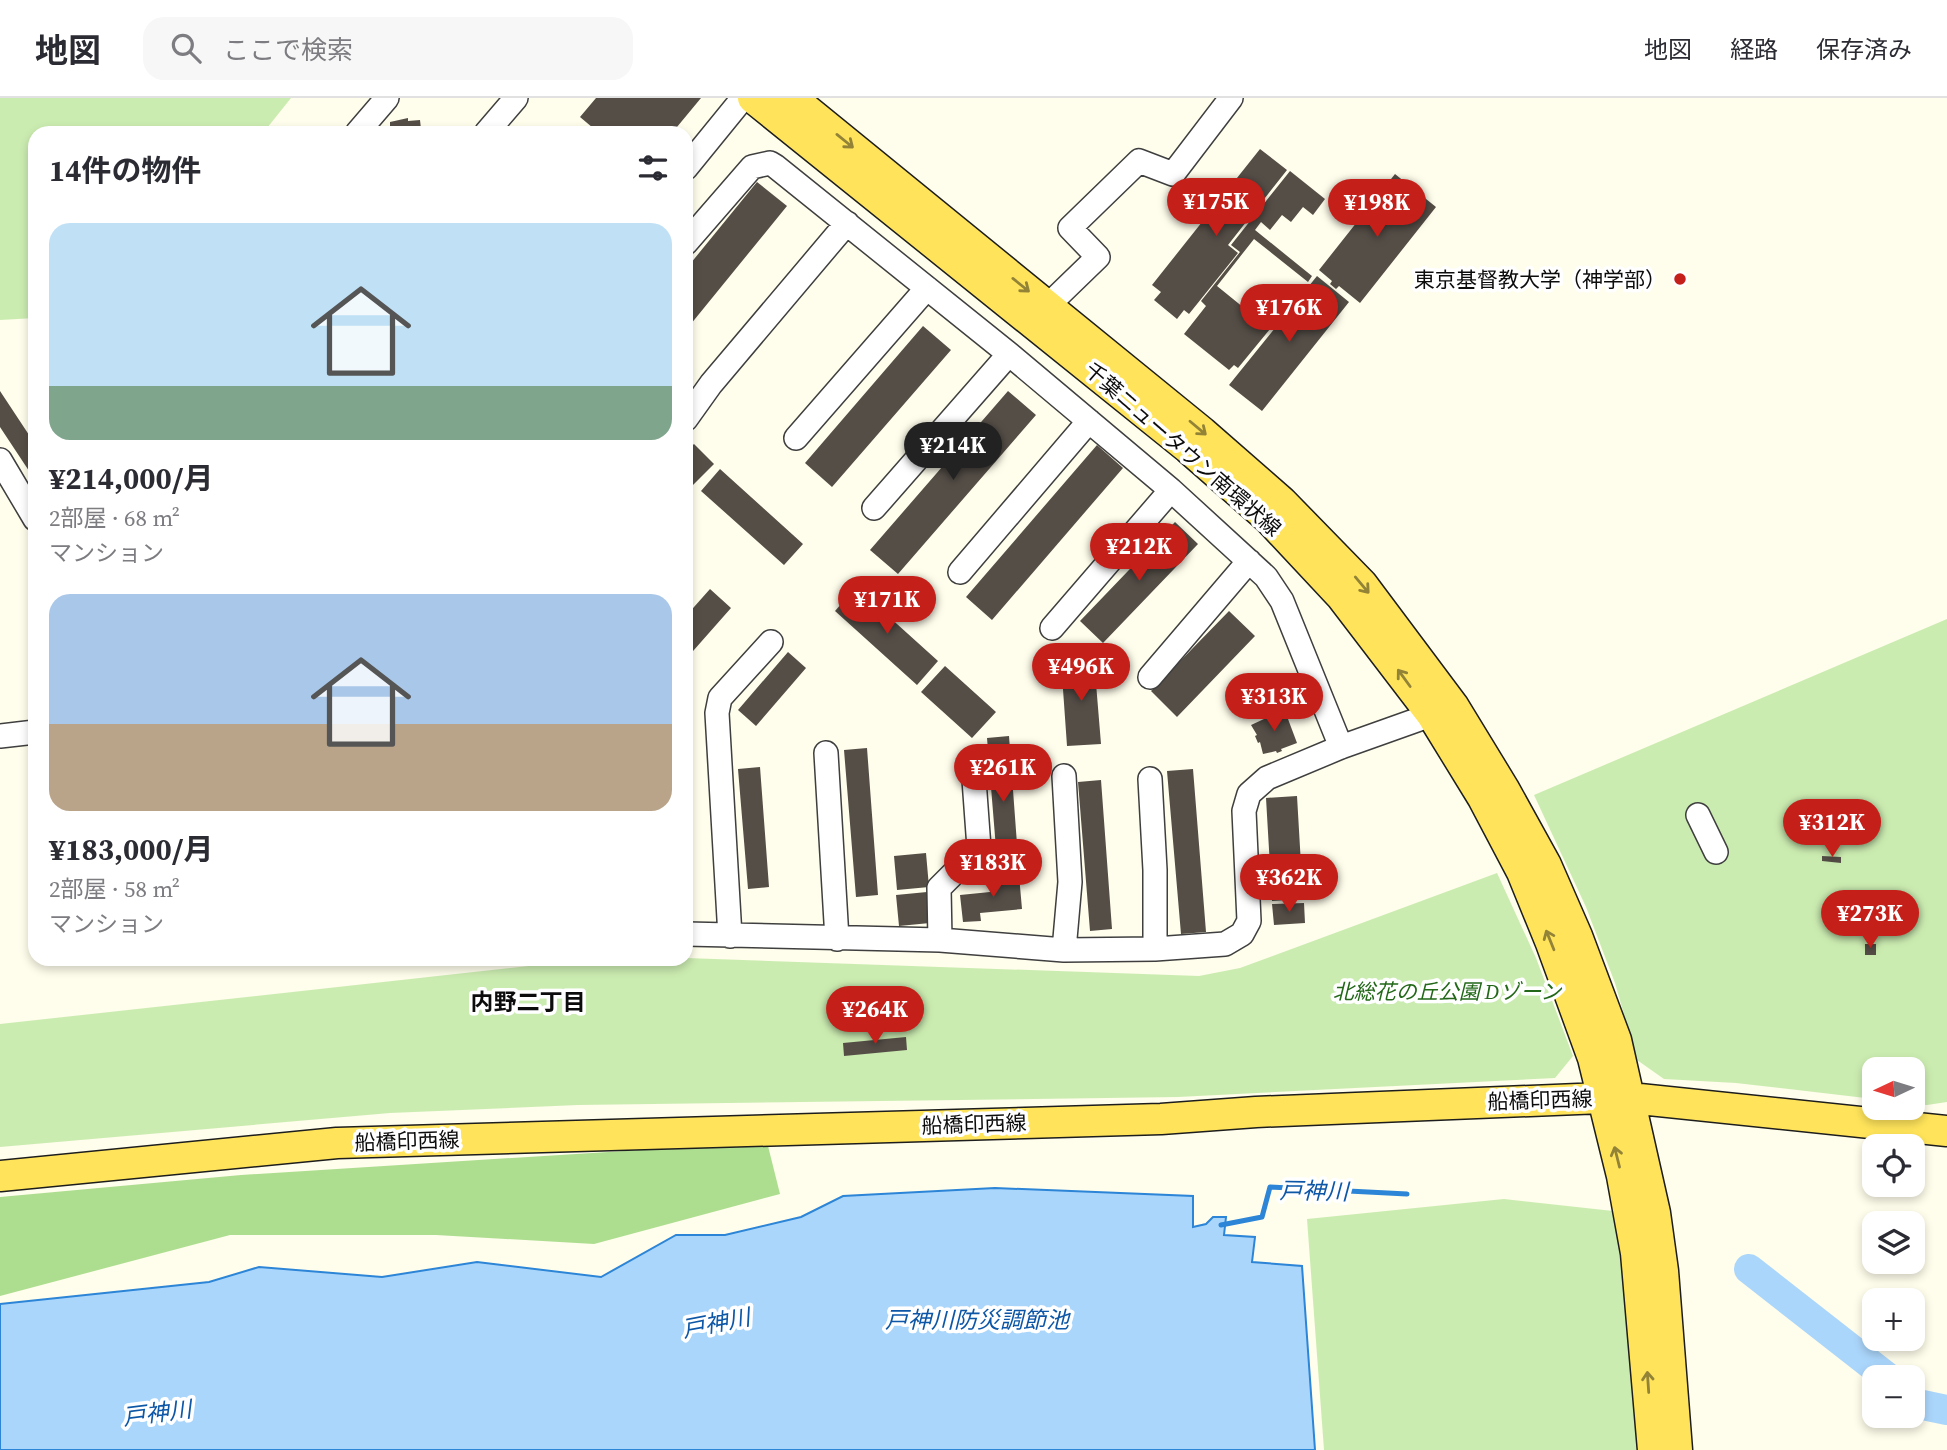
<!DOCTYPE html>
<html lang="ja">
<head>
<meta charset="utf-8">
<style>
	:root { --surface:#fff; --page:#f7f7f7; --text:#2b2b33; --muted:#7c7c81; --line:#e1e1e2; --accent:#c51f1a }
	body { margin:0; font-family:"Source Serif 4","Noto Sans JP",serif; background:var(--page); color:var(--text); height:100vh; display:flex; flex-direction:column; font-size:26px; white-space:nowrap }
	* { box-sizing:border-box; margin:0 }
	p { font-size:23px; color:var(--muted) }
	.icon { flex:none; width:38px; height:38px; fill:none; stroke:currentColor; stroke-width:2; stroke-linecap:round; stroke-linejoin:round }
	.map { position:relative; flex:1; overflow:hidden }
	.details { position:absolute; left:28px; top:28px; width:665px; height:840px; display:flex; flex-direction:column; background:var(--surface); border-radius:21px; box-shadow:0 4px 10px #0003 }
	.details>* { flex:none }
	.needle { width:46px; rotate:266deg }
	.controls { position:absolute; left:1862px; top:959px; display:grid; gap:14px }
	.controls a { display:grid; place-items:center; width:63px; height:63px; border-radius:14px; background:var(--surface); box-shadow:0 4px 10px #0003; font-size:35px }
	.price { position:absolute; translate:-50% -60px; padding:0 16px; border-radius:24px; background:var(--accent); color:#fff; font-size:23px; line-height:46px; filter:drop-shadow(0 2px 4px #0008) }
	.price::after { content:''; position:absolute; left:50%; top:42px; width:21px; height:16px; margin-left:-10px; background:inherit; clip-path:polygon(0 0,100% 0,50% 100%) }
	.price.active { background:#222; color:#fff }
	ul { padding:0; list-style:none }
	li { display:grid; align-content:center; gap:14px; height:371px; padding:0 21px }
	li span { display:grid; place-items:center; height:217px; border-radius:21px; color:#555 }
	li>.icon { margin-inline-start:auto }
	span .icon { width:126px; height:126px; fill:#fffc; stroke-width:1 }
	li b { font-size:30px }
	h2 { display:flex; justify-content:space-between; align-items:center; height:84px; padding:0 21px; font-size:30px }
	header { display:flex; align-items:center; gap:42px; box-sizing:border-box; height:98px; padding:0 35px; background:var(--surface); border-bottom:2px solid var(--line) }
	header strong { font-size:33px }
	nav { display:flex; gap:38px; margin-inline-start:auto; font-size:24px }
	.search { width:490px; height:63px; background:var(--page); display:flex; align-items:center; gap:18px; box-sizing:border-box; padding:0 24px; border-radius:21px; color:var(--muted); font-size:26px }
	.map>svg:first-child { display:block }
</style>
</head>
<body>
<header>
<strong>地図</strong>
<div class="search"><svg class="icon" aria-label="search" viewBox="0 0 24 24"><circle cx="10" cy="10" r="6"/><path d="M15 15l6 6"/></svg>ここで検索</div>
<nav><a>地図</a><a>経路</a><a>保存済み</a></nav>
</header>
<div class="map">
<svg width="1947" height="1352" viewBox="0 0 1947 1352">
	<rect width="100%" height="100%" fill="#fffdeb"/>
	<path fill="#cbecb1" d="M0,0H291L263,35H35V220L0,222Z
		M1947,521V1004L1927,1007L1913,1006V971H1874V1001L1736,985L1664,981L1637,962L1615,885L1586,809L1534,697Z
		M1497,775L1536,860L1573,958L1555,980L1178,999L578,1007L390,1015L0,1049V926L593,861L686,860L1199,878L1240,870Z
		M1504,1101L1613,1113L1617,1117L1643,1352H1324L1307,1121Z"/>
	<path fill="#adde90" d="M767,1044L780,1096L594,1146L436,1137H230L0,1198V1099L241,1077Z"/>
	<path fill="#abd6fb" stroke="#2c85d7" stroke-width="2" d="M995,1090L1193,1098V1129L1206,1126L1213,1119H1226L1224,1137L1255,1139L1252,1164L1302,1168L1315,1352H0V1206L209,1184L259,1169L382,1179L477,1164L601,1179L676,1137H725L801,1119L843,1098Z"/>
	<g fill="none" stroke-linecap="round" stroke-linejoin="round">
		<path stroke="#2c85d7" stroke-width="5" d="M1221,1127L1262,1119L1270,1089L1407,1096"/>
		<path stroke="#abd6fb" stroke-width="30" d="M1749,1171L1887,1279
			M1913,1301L1918,1306L1947,1312"/>
	</g>
	<path fill="#554e47" d="M596,0H701L672,35H599L580,19Z
		M408,20V23L420,22L421,31L426,35H390V24Z
		M1260,51L1287,72L1228,147L1238,155L1189,216L1184,212L1177,221L1154,202L1161,194L1152,187Z
		M1290,73L1325,101L1313,117L1303,109L1291,124L1282,117L1270,132L1261,124L1255,132L1312,178L1308,184L1254,141L1217,188L1270,231L1238,270L1234,267L1229,272L1184,236L1206,208L1201,203L1240,154L1231,147Z
		M1395,76L1436,109L1360,205L1339,188L1336,191L1330,186L1332,183L1319,172Z
		M757,84L787,108L686,232V171Z
		M1317,178L1349,204L1262,313L1229,287Z
		M923,228L951,252L832,389L805,365Z
		M0,293L35,346V382L0,329Z
		M1008,293L1036,317L898,476L870,452Z
		M694,346L714,366L692,388L686,381V353Z
		M1097,347L1123,370L992,522L966,499Z
		M720,371L803,446L784,467L701,393Z
		M1175,424L1198,446L1103,545L1080,523Z
		M856,489L938,563L917,587L835,513Z
		M710,491L731,510L686,561V518Z
		M1229,513L1255,538L1177,619L1151,593Z
		M788,554L806,570L756,628L738,612Z
		M1094,561L1101,646L1067,648L1061,563Z
		M945,568L996,614L972,640L921,594Z
		M1285,613L1297,645L1281,651L1282,653L1277,655L1276,653L1263,656L1260,644L1258,645L1255,638L1257,637L1251,627L1264,621L1263,618L1268,616L1269,619Z
		M1009,638L1019,773L998,775L987,640Z
		M867,650L878,797L856,799L844,652Z
		M760,669L769,789L748,791L738,671Z
		M1193,671L1206,834L1181,836L1167,673Z
		M1101,682L1112,831L1090,833L1078,684Z
		M1297,698L1303,801L1272,803L1266,700Z
		M926,755L929,789L897,792L894,758Z
		M1822,758L1841,759V765L1822,763Z
		M1019,777L1022,811L980,815L981,823L963,824L960,797L990,794L989,779Z
		M927,794L930,825L899,828L896,797Z
		M1304,805L1305,825L1274,827L1272,806Z
		M1865,846H1876V857H1865Z
		M906,939L907,952L844,958L843,945Z"/>
	<g fill="none" stroke-linecap="round" stroke-linejoin="round">
		<g stroke="#3f3f3f" stroke-width="26">
			<path id="minor" d="M357,35L387,0
				M486,35L516,0
				M686,70L743,0
				M686,145L752,69L770,65L775,68L1009,256L1171,392L1266,479L1282,503L1341,649
				M1036,219L1098,159L1070,130L1139,63L1173,76L1231,0
				M686,321L711,286L847,125
				M796,340L927,190
				M0,362L35,421
				M874,410L1009,256
				M960,474L1089,323
				M1052,530L1171,392
				M1150,579L1249,463
				M0,638L35,634
				M826,655L837,841
				M1150,681L1155,772V851
				M1698,717L1716,754
				M686,836L940,842L1064,852L1155,851L1225,846L1242,836L1249,823L1244,713L1249,696L1267,680L1341,649L1445,612
				M730,838L717,615L720,600L771,544
				M940,842L939,790L979,750L973,668
				M1064,852L1070,784L1064,678"/>
		</g>
		<g stroke="#1d1d1d" stroke-width="33">
			<path id="major" d="M753,0L1188,350L1268,420L1341,498L1432,617L1483,700L1522,774L1551,845L1593,960L1622,1078L1636,1155L1653,1352
				M792,0L1202,334L1282,404L1362,486L1454,609L1504,691L1546,767L1577,838L1616,942L1655,1115L1663,1173L1677,1352
				M0,1078L337,1045L1161,1021L1256,1014L1602,1000H1630L1947,1033"/>
		</g>
		<use href="#minor" stroke="#fff" stroke-width="23"/>
		<use href="#major" stroke="#ffe45b" stroke-width="30"/>
	</g>
	<defs><path id="oneway-shaft" d="M-6 0H5M1.5-3L5.5 0L1.5 3" fill="none" stroke-width="1.6" stroke-linecap="round" stroke-linejoin="round" transform="scale(1.75)"/></defs>
	<g stroke="#928337">
		<use href="#oneway-shaft" transform="translate(845 43) rotate(39)"/>
		<use href="#oneway-shaft" transform="translate(1021 187) rotate(39)"/>
		<use href="#oneway-shaft" transform="translate(1198 330) rotate(40)"/>
		<use href="#oneway-shaft" transform="translate(1362 487) rotate(50)"/>
		<use href="#oneway-shaft" transform="translate(1404 580) rotate(-126)"/>
		<use href="#oneway-shaft" transform="translate(1550 842) rotate(-112)"/>
		<use href="#oneway-shaft" transform="translate(1617 1059) rotate(-104)"/>
		<use href="#oneway-shaft" transform="translate(1648 1284) rotate(-94)"/>
	</g>
	<circle fill="#c51f1a" stroke="#fff" stroke-width="2.5" cx="1680" cy="181" r="7"/>
	<g text-anchor="middle" dominant-baseline="central" stroke-width="7" stroke-linejoin="round" paint-order="stroke">
		<g font-size="21" fill="#0c0c0c" stroke="#fff" text-anchor="end">
			<text x="1666" y="181">東京基督教大学（神学部）</text>
		</g>
		<g font-size="21" fill="#0c0c0c" stroke="#fff">
			<text transform="translate(1183 351) rotate(41)">千葉ニュータウン南環状線</text>
			<text transform="translate(1540 1002) rotate(-2)">船橋印西線</text>
			<text transform="translate(974 1026) rotate(-2)">船橋印西線</text>
			<text transform="translate(407 1043) rotate(-2)">船橋印西線</text>
		</g>
		<g font-size="21" font-style="italic" fill="#226818" stroke="#fff">
			<text x="1447" y="893">北総花の丘公園 Dゾーン</text>
		</g>
		<g font-size="23" font-weight="bold" fill="#0c0c0c" stroke="#fff">
			<text x="528" y="904">内野二丁目</text>
		</g>
		<g font-size="23" font-style="italic" fill="#0d57a6" stroke="#fff">
			<text transform="translate(1314 1093) rotate(1)">戸神川</text>
			<text x="977" y="1222">戸神川防災調節池</text>
			<text transform="translate(716 1225) rotate(-11)">戸神川</text>
			<text transform="translate(157 1315) rotate(-7)">戸神川</text>
		</g>
	</g>
</svg>
<div class="controls">
<a><svg class="needle" viewBox="-14 -14 28 28"><path d="M0-13l5 13h-10z" fill="#e53935"/><path d="M0 13l5-13h-10z" fill="#7c7c81"/></svg></a>
<a><svg class="icon" aria-label="locate" viewBox="0 0 24 24"><circle cx="12" cy="12" r="6"/><path d="M12 2v4M12 18v4M2 12h4M18 12h4"/></svg></a>
<a><svg class="icon" aria-label="layers" viewBox="0 0 24 24"><path d="M12 4l9 5-9 5-9-5zM3 14l9 5 9-5"/></svg></a>
<a>+</a>
<a>−</a>
</div>
<b class="price" style="left:1216px;top:140px">¥175K</b>
<b class="price" style="left:1377px;top:141px">¥198K</b>
<b class="price" style="left:1289px;top:246px">¥176K</b>
<b class="price active" style="left:953px;top:384px">¥214K</b>
<b class="price" style="left:1139px;top:485px">¥212K</b>
<b class="price" style="left:887px;top:538px">¥171K</b>
<b class="price" style="left:1081px;top:605px">¥496K</b>
<b class="price" style="left:1274px;top:635px">¥313K</b>
<b class="price" style="left:1003px;top:706px">¥261K</b>
<b class="price" style="left:1832px;top:761px">¥312K</b>
<b class="price" style="left:993px;top:801px">¥183K</b>
<b class="price" style="left:1289px;top:816px">¥362K</b>
<b class="price" style="left:1870px;top:852px">¥273K</b>
<b class="price" style="left:875px;top:948px">¥264K</b>
<section class="details">
<h2>14件の物件<svg class="icon" aria-label="filters" viewBox="0 0 24 24"><path d="M4 7h16M4 17h16"/><circle cx="9" cy="7" r="2"/><circle cx="15" cy="17" r="2"/></svg></h2>
<ul>
<li><span style="background:linear-gradient(#bfe0f5 75%,#7fa58c 0)"><svg class="icon" aria-label="home" viewBox="0 0 24 24"><path d="M3 11l9-7 9 7M6 9v11h12V9"/></svg></span><div><b>¥214,000/月</b><p>2部屋 · 68 m²</p><p>マンション</p></div></li>
<li><span style="background:linear-gradient(#a9c7e8 60%,#b9a48a 0)"><svg class="icon" aria-label="home" viewBox="0 0 24 24"><path d="M3 11l9-7 9 7M6 9v11h12V9"/></svg></span><div><b>¥183,000/月</b><p>2部屋 · 58 m²</p><p>マンション</p></div></li>
</ul>
</section>
</div>
</body>
</html>
